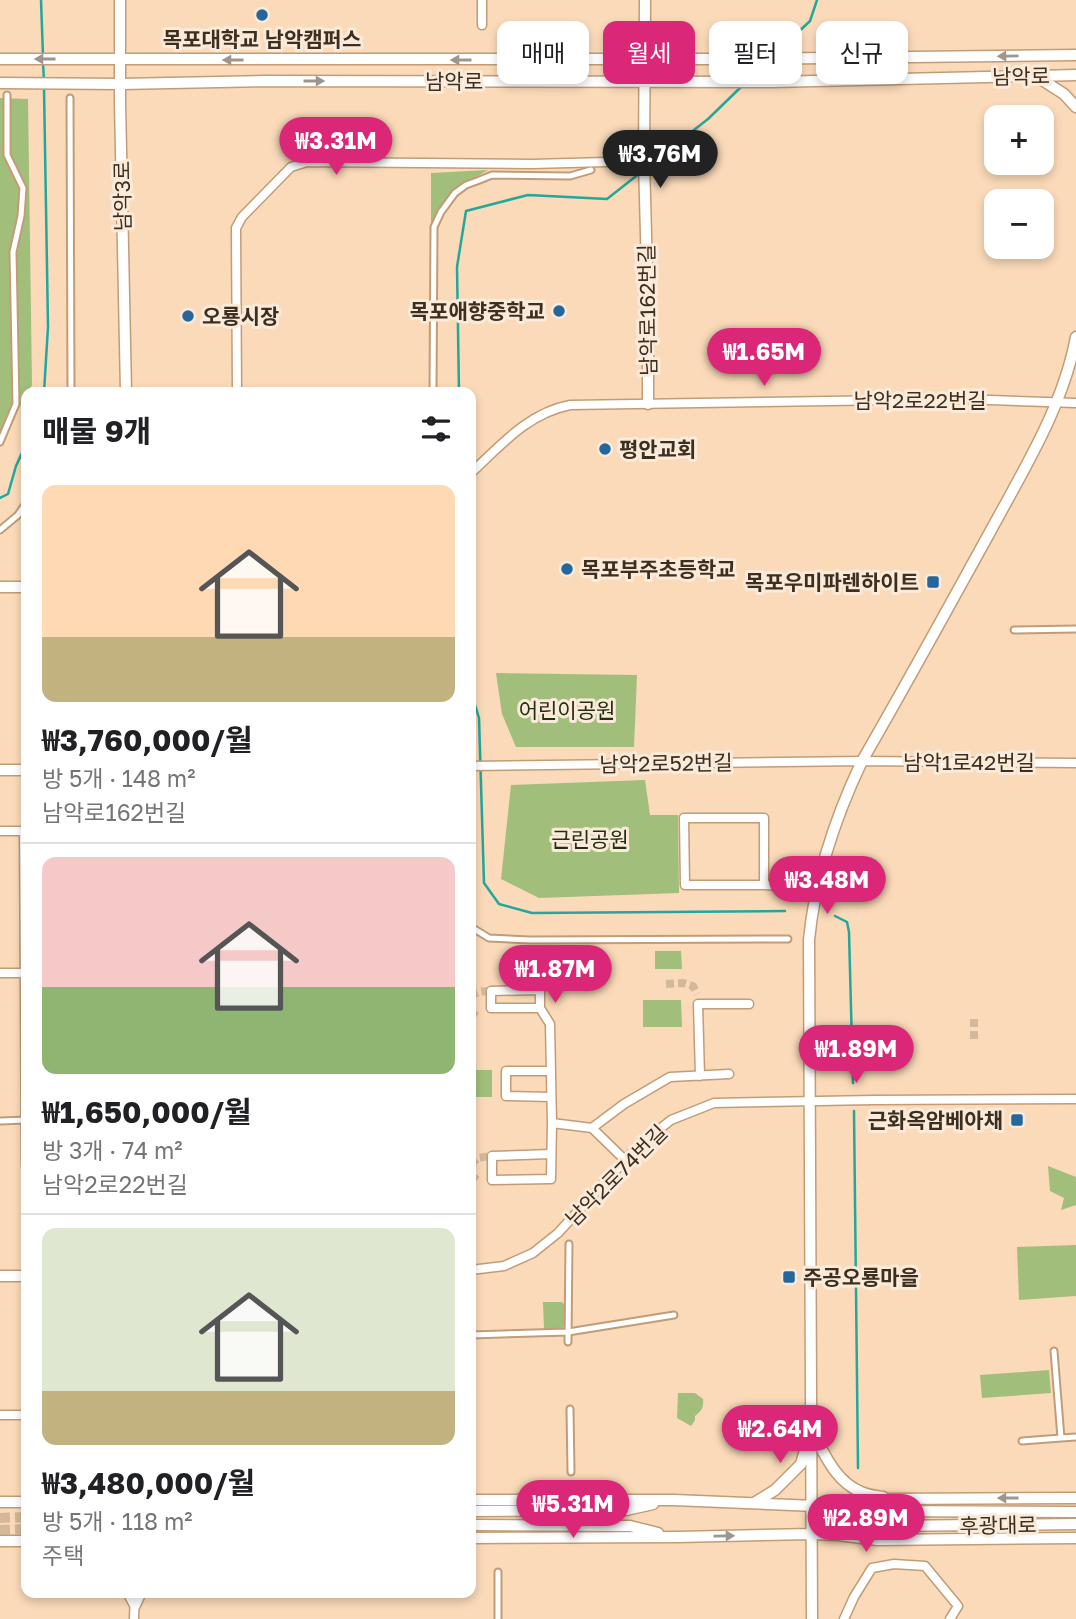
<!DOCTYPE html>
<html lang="ko">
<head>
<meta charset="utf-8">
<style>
	:root { --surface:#fff; --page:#f2f2f2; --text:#202124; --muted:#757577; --line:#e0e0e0; --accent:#db2777 }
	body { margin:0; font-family:"Golos Text","Noto Sans KR",sans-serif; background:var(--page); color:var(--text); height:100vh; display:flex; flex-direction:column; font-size:26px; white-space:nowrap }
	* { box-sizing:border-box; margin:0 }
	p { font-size:23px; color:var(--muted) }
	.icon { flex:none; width:38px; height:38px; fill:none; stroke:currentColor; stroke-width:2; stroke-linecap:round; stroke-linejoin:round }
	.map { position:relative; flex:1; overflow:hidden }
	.drawer { position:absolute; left:21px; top:387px; width:455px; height:1211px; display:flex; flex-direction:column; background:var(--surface); border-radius:14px; box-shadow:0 4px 10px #0003 }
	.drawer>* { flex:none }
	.top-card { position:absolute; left:497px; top:21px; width:472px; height:63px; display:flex; gap:14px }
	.buttons { position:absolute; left:984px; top:105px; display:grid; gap:14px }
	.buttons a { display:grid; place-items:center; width:70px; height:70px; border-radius:14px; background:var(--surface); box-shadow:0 4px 10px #0003; font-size:35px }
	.price { position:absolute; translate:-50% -60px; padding:0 16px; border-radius:24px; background:var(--accent); color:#fff; font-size:23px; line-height:46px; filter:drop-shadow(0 2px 4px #0008) }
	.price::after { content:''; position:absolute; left:50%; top:42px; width:21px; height:16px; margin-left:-10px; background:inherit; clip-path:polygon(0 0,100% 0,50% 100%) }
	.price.selected { background:#222; color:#fff }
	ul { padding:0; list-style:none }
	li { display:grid; align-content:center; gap:14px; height:371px; padding:0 21px }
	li+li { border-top:2px solid var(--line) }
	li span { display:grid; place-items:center; height:217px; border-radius:14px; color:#555 }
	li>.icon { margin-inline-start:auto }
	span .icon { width:126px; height:126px; fill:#fffc; stroke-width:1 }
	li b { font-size:30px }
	h2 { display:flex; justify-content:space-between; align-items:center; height:84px; padding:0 21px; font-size:30px }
	.pill { padding:0 24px; border-radius:14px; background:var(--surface); box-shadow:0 4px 10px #0003; font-size:24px; line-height:63px }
	.pill.selected { background:var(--accent); color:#fff }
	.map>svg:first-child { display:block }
</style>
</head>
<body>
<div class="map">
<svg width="1076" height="1619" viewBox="0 0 1076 1619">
	<rect width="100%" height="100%" fill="#fadab9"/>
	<path fill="#a2be7b" d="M0,98L28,99L32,385L28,392H26V395L0,443Z
		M488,170L456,188L443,203L431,227V173Z
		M496,673L637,675L634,747H516L502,714Z
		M645,780L650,815H678L679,893L539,898L501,879L511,785Z
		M655,951H681L682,969H655Z
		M643,1000H681L682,1027H643Z
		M471,1070H492V1097H471Z
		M1048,1166L1076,1177V1205L1061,1210L1064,1198L1050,1191Z
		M1076,1245V1296L1019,1300L1017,1247Z
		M543,1302H562L566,1307V1324L562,1329H544Z
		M1049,1370L1051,1393L982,1398L980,1375Z
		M678,1393H695L703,1399C704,1408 701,1411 695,1416V1420L691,1426L677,1418Z"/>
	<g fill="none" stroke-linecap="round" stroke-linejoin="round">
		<path stroke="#23a79d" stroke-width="2.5" d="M41,0L43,56
			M774,55L810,21L817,0
			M43,63L44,81
			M749,79L767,62
			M648,166L708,119L742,86
			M44,392L48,327L44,88
			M459,392L457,267L466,211L528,195L607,199L640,173
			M0,498L8,494L16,466L26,444
			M471,692L479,718L484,883L499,904L532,913L785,911
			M835,916L847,922L849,932L853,1083
			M854,1111L858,1468"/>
		<path stroke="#d4b89a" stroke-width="8" stroke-dasharray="8 4" stroke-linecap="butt" d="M666,984L683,983L693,986L697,994
			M471,997C476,991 483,991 491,991
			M471,1013L477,1016
			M974,1019V1039
			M471,1165L477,1158L492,1156
			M471,1175L477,1180"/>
		<path stroke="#d4b89a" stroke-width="10" stroke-dasharray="10 5" stroke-linecap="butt" d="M0,1518L26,1517
			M0,1530L26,1529"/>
		<g stroke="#c29c76" stroke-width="9">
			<path id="pedestrian" d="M70,98L71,392
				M433,392L434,227L441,212L455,193L466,185L477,181L492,175L570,176L591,170
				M0,442L16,404L13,252L21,216L23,188L7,155V95
				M0,530L18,515L26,503
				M1014,630L1076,629
				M471,927L489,938L530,940L788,939
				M0,1121L26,1120
				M471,1335L568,1332L674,1315
				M568,1342L569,1244
				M570,1409L571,1472
				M1061,1438L1076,1437
				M1022,1441L1061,1438L1054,1351
				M498,1619V1572"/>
		</g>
		<g stroke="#c29c76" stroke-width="11">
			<path id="minor" d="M482,0V25
				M237,392L236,228L242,217L291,167L307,162L532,164L644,161
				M471,473C500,446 528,413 570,405L962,399L1076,403
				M471,766L862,761L1076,763
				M0,831H24L26,1166
				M764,885V818H684L685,885H764L816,888
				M0,973H26
				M540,1008H491V991L540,990V1008L550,1024L552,1123L592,1128L626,1161
				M551,1071H506V1096L551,1097
				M700,1076L698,1004H749
				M592,1128L624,1104L670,1077L729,1074
				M551,1154L492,1156V1180L551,1179L552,1123
				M471,1270L504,1266L533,1253L558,1233L636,1148L671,1120L714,1103L874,1100L1076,1099
				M0,1415H26
				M134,1619L135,1592
				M844,1619L854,1597L872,1568L894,1564L925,1566L958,1606L950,1619"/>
		</g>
		<g stroke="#c29c76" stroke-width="13">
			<path id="tertiary" d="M120,0V103L126,392
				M645,0L644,161L648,307V404
				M0,59H749L1076,55
				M1036,76L1064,94L1076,107
				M0,83L121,84L265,81L772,82L1076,75
				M0,587H26
				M0,770H26
				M0,1276H26
				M813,1433C825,1455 836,1482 861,1492C868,1495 876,1496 883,1497
				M471,1500H674L838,1507L890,1499L1076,1498
				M0,1502H26
				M754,1503L775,1490L801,1464L808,1440
				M856,1508L888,1511L1076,1512
				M471,1511L626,1510L653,1504
				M471,1525L630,1526L658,1533
				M849,1533L887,1526L1076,1524
				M471,1538L678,1537L812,1534L838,1535L877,1540L1076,1538
				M0,1541H26
				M128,1592L135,1605
				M135,1605L141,1592
				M812,1619L809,940C815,877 835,818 862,761C906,685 948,608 990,532C1024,469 1063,407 1076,337"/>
		</g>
		<use href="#pedestrian" stroke="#fff" stroke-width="5"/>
		<use href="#minor" stroke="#fff" stroke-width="8"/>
		<use href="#tertiary" stroke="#fff" stroke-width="10"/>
	</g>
	<defs><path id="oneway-solid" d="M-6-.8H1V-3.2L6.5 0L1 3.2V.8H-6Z" transform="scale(1.75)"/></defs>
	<g fill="#9e968e">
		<use href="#oneway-solid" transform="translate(1008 56) rotate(179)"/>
		<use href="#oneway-solid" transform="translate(45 59) rotate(180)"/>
		<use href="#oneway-solid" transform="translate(233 60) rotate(-180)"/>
		<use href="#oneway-solid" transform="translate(461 60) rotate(-180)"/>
		<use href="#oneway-solid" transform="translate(314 81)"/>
		<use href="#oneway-solid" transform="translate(1008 1498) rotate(180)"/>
		<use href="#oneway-solid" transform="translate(724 1536) rotate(-1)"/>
	</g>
	<g fill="#25679c" stroke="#faeada" stroke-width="2.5">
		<circle cx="262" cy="15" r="7"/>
		<circle cx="559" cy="311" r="7"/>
		<circle cx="188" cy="316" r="7"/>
		<circle cx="605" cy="449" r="7"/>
		<circle cx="567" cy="569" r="7"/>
		<rect x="926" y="575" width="14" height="14" rx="3.5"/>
		<rect x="1010" y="1113" width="14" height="14" rx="3.5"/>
		<rect x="782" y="1270" width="14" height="14" rx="3.5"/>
	</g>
	<g text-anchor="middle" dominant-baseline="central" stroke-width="6" stroke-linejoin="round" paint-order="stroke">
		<g font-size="21" font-weight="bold" fill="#3d2e1e" stroke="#faeada" text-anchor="start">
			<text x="262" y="39" text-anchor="middle">목포대학교 남악캠퍼스</text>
			<text x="545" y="311" text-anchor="end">목포애향중학교</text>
			<text x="202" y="316">오룡시장</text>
			<text x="619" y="449">평안교회</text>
			<text x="581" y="569">목포부주초등학교</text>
			<text x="919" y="582" text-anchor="end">목포우미파렌하이트</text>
			<text x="1003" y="1120" text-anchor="end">근화옥암베아채</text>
			<text x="803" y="1277">주공오룡마을</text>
		</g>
		<g font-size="21" fill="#3d2e1e" stroke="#faeada">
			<text transform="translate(1021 76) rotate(-1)">남악로</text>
			<text x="454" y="81">남악로</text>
			<text transform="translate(122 196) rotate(-91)">남악3로</text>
			<text transform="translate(647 310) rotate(-91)">남악로162번길</text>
			<text x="920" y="400">남악2로22번길</text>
			<text x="969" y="762">남악1로42번길</text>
			<text transform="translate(666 763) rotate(-1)">남악2로52번길</text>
			<text transform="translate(616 1175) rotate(-45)">남악2로74번길</text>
			<text transform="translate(998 1525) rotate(-1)">후광대로</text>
		</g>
		<g font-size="21" fill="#232f0f" stroke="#faeada">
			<text x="567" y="710">어린이공원</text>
			<text x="590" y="839">근린공원</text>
		</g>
	</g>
</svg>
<div class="buttons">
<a>+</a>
<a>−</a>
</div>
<b class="price" style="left:336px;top:177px">₩3.31M</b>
<b class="price selected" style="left:660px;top:190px">₩3.76M</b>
<b class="price" style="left:764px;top:388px">₩1.65M</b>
<b class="price" style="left:827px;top:916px">₩3.48M</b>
<b class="price" style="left:555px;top:1005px">₩1.87M</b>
<b class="price" style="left:856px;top:1085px">₩1.89M</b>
<b class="price" style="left:780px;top:1465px">₩2.64M</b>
<b class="price" style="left:573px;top:1540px">₩5.31M</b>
<b class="price" style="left:866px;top:1554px">₩2.89M</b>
<div class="top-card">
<a class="pill">매매</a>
<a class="pill selected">월세</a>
<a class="pill">필터</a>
<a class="pill">신규</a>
</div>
<section class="drawer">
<h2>매물 9개<svg class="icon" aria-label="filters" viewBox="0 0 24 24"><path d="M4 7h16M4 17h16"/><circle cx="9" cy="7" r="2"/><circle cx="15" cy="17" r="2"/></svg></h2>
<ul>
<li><span style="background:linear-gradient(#ffd9b3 70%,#c2b280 0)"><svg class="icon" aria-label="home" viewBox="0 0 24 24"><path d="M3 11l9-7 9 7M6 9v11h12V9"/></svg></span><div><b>₩3,760,000/월</b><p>방 5개 · 148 m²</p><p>남악로162번길</p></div></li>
<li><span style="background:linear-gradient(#f6c9c9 60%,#8fb573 0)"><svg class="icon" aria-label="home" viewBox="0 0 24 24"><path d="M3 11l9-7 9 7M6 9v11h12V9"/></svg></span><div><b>₩1,650,000/월</b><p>방 3개 · 74 m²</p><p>남악2로22번길</p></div></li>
<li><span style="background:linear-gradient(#dfe7d0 75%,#c2b280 0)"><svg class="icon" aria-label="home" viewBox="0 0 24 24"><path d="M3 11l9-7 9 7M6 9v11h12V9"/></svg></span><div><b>₩3,480,000/월</b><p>방 5개 · 118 m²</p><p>주택</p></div></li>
</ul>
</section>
</div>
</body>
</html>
